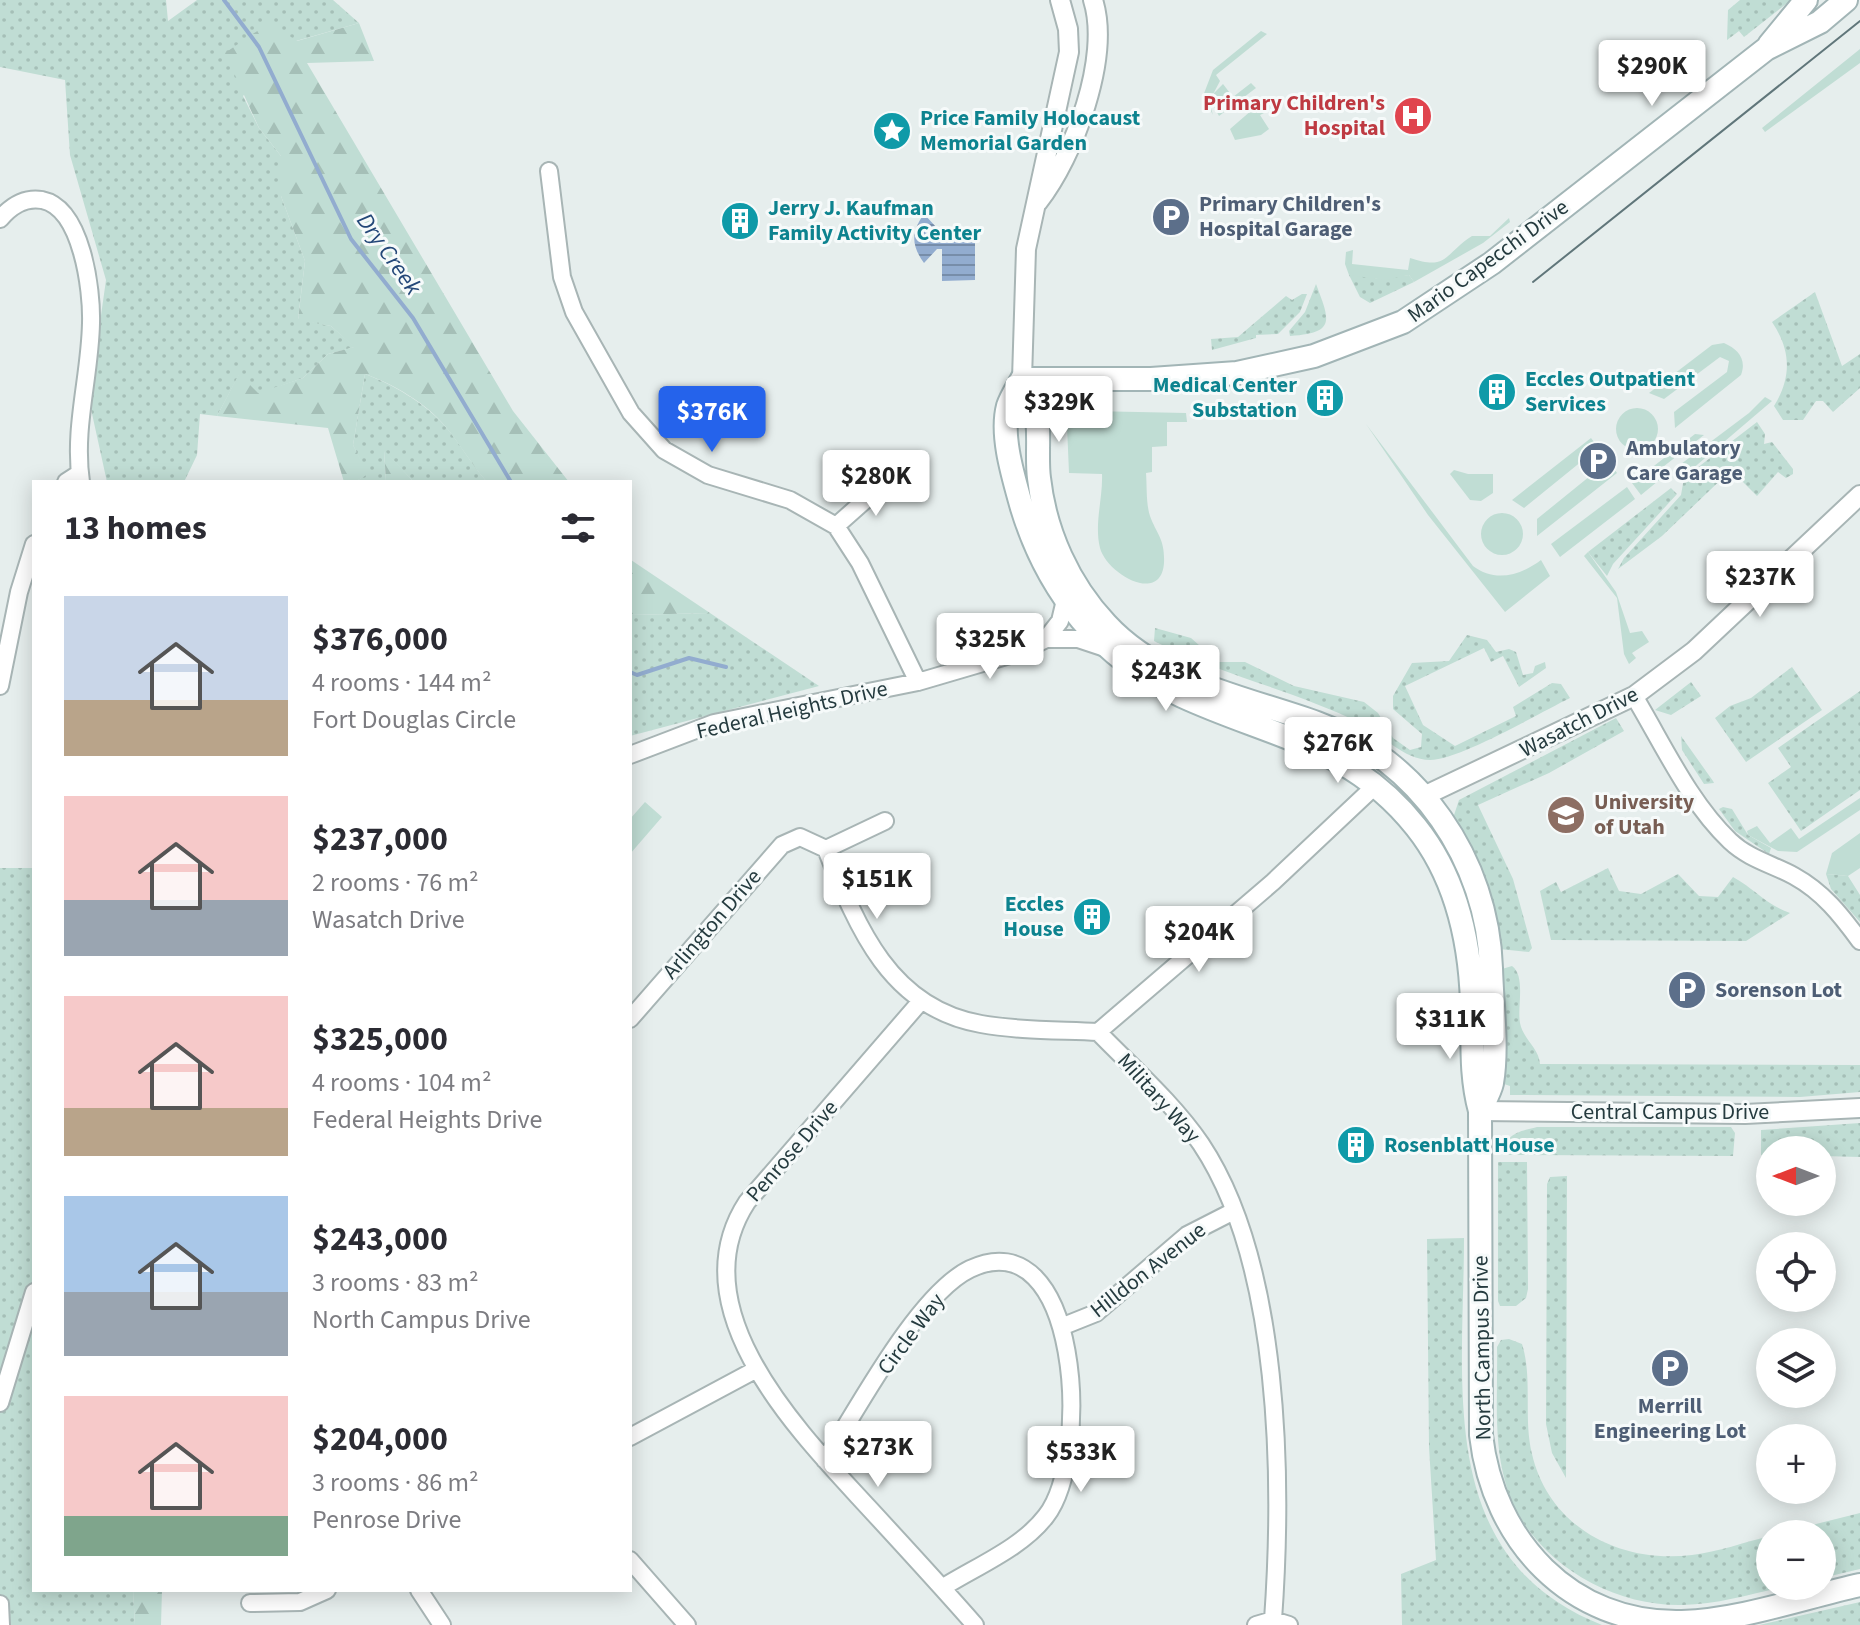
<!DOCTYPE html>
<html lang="en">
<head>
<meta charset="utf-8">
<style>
	:root { --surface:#fff; --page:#f2f2f3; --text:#2b2b33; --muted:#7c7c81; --accent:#2563eb }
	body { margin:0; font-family:"Source Sans 3",sans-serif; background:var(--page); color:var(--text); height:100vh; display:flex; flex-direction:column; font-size:30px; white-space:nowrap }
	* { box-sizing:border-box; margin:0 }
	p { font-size:26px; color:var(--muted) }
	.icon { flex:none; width:44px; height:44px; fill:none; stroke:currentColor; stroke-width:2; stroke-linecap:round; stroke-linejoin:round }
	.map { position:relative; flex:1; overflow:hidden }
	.drawer { position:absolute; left:32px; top:480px; width:600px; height:1112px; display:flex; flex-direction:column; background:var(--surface); border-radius:0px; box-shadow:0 4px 20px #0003 }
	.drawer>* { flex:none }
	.needle { width:52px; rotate:270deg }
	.fabs { position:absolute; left:1756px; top:1136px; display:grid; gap:16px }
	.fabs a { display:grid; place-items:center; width:80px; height:80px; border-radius:50%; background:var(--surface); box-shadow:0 4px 20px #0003; font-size:40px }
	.price { position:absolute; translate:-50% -68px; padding:0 18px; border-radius:8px; background:#fff; color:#222; font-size:26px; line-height:52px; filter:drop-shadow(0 2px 4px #0008) }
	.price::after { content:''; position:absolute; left:50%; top:48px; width:24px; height:18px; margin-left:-12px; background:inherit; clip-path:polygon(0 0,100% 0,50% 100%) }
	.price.active { background:var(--accent); color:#fff }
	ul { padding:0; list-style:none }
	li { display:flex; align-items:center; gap:24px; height:200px; padding:0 32px }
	li span { display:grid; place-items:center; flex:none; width:224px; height:160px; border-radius:0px; color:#555 }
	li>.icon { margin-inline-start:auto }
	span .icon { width:96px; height:96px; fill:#fffc; stroke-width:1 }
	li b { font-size:34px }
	h2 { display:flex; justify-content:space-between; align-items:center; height:96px; padding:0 32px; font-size:34px }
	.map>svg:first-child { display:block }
</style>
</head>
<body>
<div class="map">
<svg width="1860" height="1625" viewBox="0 0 1860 1625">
	<defs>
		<pattern id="grass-dots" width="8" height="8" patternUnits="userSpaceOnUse" patternTransform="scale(2)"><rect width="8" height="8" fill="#c0ddd4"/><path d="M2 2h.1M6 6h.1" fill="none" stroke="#a5bfb7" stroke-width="1.8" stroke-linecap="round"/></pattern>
		<pattern id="forest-firs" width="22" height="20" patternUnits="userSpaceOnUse" patternTransform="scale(2)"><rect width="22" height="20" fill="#c0ddd4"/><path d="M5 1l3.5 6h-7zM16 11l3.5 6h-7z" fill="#a5bfb7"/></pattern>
		<pattern id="water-rules" width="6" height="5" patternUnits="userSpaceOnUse" patternTransform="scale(2)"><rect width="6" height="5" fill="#92accf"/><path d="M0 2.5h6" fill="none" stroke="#778da9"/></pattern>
	</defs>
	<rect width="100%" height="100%" fill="#e6eeed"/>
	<path fill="url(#grass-dots)" d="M0,0H166L168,21L197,0H333L359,23L296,41L243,96L259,128L281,156V196L305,261L298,319L331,326L355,347L328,354L303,378L258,394L239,375L217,416L200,414L197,455L184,482H107L89,400L106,280L70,155L65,80L0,67Z
		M1740,0H1791L1744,37L1739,31L1727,40L1728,10Z
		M1362,274L1378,279L1409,275L1414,282L1370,303L1360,297L1349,275Z
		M1316,284C1330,321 1336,333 1290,336L1289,331L1305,312Z
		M1815,292L1842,366L1860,354V388L1833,412L1823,401H1816L1803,420H1783L1774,406C1792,377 1791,350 1772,322Z
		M1302,294H1307L1300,312L1278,334L1256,335V338L1212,350L1211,339L1238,337L1286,296L1292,300Z
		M365,374C392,384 425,403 445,426C460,443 471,464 487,482H414L384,451L386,482H355L367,474L353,445Z
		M1757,422L1765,434L1764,444L1772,442L1793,469V474L1786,478L1778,472L1757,496L1731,470L1662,536L1618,569L1624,558L1681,495L1684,478Z
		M1671,488L1677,494L1613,564L1607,576L1588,552Z
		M710,613L819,686L630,736V615Z
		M1155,628L1191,638L1218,662H1245L1294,686L1364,702L1378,713L1393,738L1410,750L1421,747L1422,734L1393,709V696L1412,663L1449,661L1467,635L1487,640L1496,652L1509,649L1516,652L1523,675L1533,673L1535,666L1545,662L1546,668L1519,687L1503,656L1491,662L1484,648L1405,686L1423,725L1455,746L1516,716L1513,707L1552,683L1561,684L1570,698C1539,713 1460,760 1430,760C1404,760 1382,734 1360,723C1294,690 1220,675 1154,641Z
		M1792,667L1822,710L1746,762L1715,718L1730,706L1751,698Z
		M1691,682L1701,696L1671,715L1655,710Z
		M1860,691V790L1801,831L1768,783L1791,767L1778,748Z
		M1616,718L1624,731L1549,773L1478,805L1513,879L1532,948L1529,952L1499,949L1457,831L1453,818L1459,800Z
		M1681,736L1713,781L1714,783L1704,784L1682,750Z
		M1723,807L1732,809L1748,835L1771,848L1769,854L1735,831L1719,809Z
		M0,868H34V1590H133L135,1625H0Z
		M1608,868L1619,891L1641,894L1678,874L1699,896L1718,897L1733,877C1755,889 1765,904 1790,913L1746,941L1551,940L1540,891L1556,882L1561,892Z
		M1826,874L1848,876L1860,895V922L1831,889Z
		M1512,966C1526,976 1517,1007 1520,1023C1523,1039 1539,1048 1540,1064L1860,1065V1092L1800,1097L1510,1095V1086L1501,1083L1502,969Z
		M1860,1123V1157L1822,1156V1150H1770V1156L1761,1155V1130Z
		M1537,1127H1731L1735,1133L1733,1156L1502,1155C1507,1133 1517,1132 1537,1127Z
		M1498,1162H1527L1528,1289L1526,1298L1516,1306H1500L1498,1301Z
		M1567,1176L1566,1478L1552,1453L1546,1424L1547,1184L1550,1177Z
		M1464,1238C1464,1384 1434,1559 1602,1625H1402L1401,1574L1436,1560L1429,1447L1427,1239Z
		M1509,1339L1522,1344C1533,1379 1523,1418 1532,1454C1549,1528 1621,1564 1692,1555C1718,1552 1745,1542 1770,1536V1586H1786C1752,1594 1718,1604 1683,1605C1608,1607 1525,1557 1505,1481C1493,1438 1498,1391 1497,1347L1501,1340Z
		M1860,1513V1569L1822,1578V1534H1776Z
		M1860,1602V1625H1759Z"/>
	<path fill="url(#forest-firs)" d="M269,23L297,41L359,23L374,61L307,63L513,411L569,482H487C471,464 460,444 445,426C426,403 393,384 365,374L353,445L368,474L355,482H344L328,428L217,416L239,374L258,393L303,378L328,354L354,347L331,326L298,320L305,261L281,196V156L259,128L225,53Z
		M384,450L414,482H386Z
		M630,559L631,560L710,613L630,615Z
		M133,1590H162L161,1625H135Z"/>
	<path fill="#c0ddd4" d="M1261,31L1267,34L1216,75L1220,81L1209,102L1213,115L1203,96L1213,70Z
		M1860,49V63L1765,132L1762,128Z
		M1251,83L1256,88L1219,116L1212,103L1214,93L1223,84L1233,97Z
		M1260,103L1266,112L1260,115L1269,129L1261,135L1235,140L1230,129Z
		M1509,218L1510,222L1483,243L1414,282L1409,275L1385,280L1349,275L1345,264L1346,252L1353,250L1352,264L1408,270L1410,258C1448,271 1444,254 1472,236H1490Z
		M1724,343C1738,349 1747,359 1741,375L1675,428L1674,412L1727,372L1729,361L1720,357L1664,399L1649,393L1712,345Z
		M1765,397L1772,401L1684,476L1677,467L1749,413Z
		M1616 429a21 21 0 1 1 42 0a21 21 0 1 1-42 0Z
		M1090,411L1186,413L1187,422H1167V446L1152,447V472L1146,473C1147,486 1146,504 1150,516C1157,535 1165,539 1164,563C1161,605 1107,574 1100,548C1094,523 1103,499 1102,474L1069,473L1067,426Z
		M1366,424L1473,566C1495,583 1521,575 1541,560L1550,576L1505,612L1428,515Z
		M1695,434L1704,435L1659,470L1663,477L1641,495L1632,483Z
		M1591,438L1617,473L1537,536V519L1595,472V463L1582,461L1524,508L1512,500Z
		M1454,470L1468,474H1493V493L1481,501L1470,500L1450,474Z
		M1627,487L1635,499L1560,557L1551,544Z
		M1481 534a21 21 0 1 1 42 0a21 21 0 1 1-42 0Z
		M1588,552L1616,592L1630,633L1642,631L1649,642L1632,653L1636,658L1629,664L1624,654L1617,598L1584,556Z
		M1860,798V810L1797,852L1778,851L1748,835L1747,831L1757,826L1770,843L1791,828L1799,839Z
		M645,802L662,817L630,854V819Z
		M1860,833V868L1848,876L1826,874L1832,853Z"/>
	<path fill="url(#water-rules)" d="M924,214L937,228H975V280L942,281V249H937L924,263C911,245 911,232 924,214Z"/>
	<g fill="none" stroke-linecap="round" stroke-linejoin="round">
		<path stroke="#92accf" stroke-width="4" d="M224,0L259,47L351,239L413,318L511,482
			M630,672L637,675L689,658L726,667"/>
		<g stroke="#a8b5b5" stroke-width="20">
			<path id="minor" d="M549,171L562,277L574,312L631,413L664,450L708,475L790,500L836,526L860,563L918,682
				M0,219C11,206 24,197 42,200C82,208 92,290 91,323C90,377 73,428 81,482
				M66,482L80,473
				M836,526L889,479
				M1046,639L1060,621L1065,600
				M0,686L19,592L34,544
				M1634,696C1663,744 1689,802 1730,841C1749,859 1772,864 1794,876C1823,892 1841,915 1860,941
				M630,755L714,723L918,682L1020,652L1046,639H1078L1105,648
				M826,849C857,926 889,1008 981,1024C1019,1031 1060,1030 1098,1032C1133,1068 1173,1103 1201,1144C1281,1264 1283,1481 1273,1620
				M826,849L885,821
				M921,1001L747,1202C677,1309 800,1433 868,1507C904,1546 940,1585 975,1625
				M630,1019L782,845L800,837L826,849
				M1098,1032L1273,882L1376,785
				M1061,1327L1096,1313L1187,1235L1234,1211
				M0,1403L34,1292
				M630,1437L757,1369
				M825,1460C857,1410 918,1294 970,1269C1080,1217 1092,1457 1046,1516C1022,1548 975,1567 942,1588
				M630,1560L687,1625
				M419,1590L442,1625
				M250,1603L300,1602L327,1590
				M0,1604L1,1625
				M1256,1625L1273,1620L1289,1625"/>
		</g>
		<g stroke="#a8b5b5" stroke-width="22">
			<path id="tertiary" d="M1038,202C1074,156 1111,57 1093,0
				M1022,379L1026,249L1069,52L1068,29L1060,0
				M1424,796L1634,696L1694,651L1860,495
				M1480,1111L1745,1114L1860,1108"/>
		</g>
		<g stroke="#a2b5b6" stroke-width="26">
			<path id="secondary" d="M1769,45L1806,0
				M1022,379C1017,388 1011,397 1008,406C1000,436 1014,479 1022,508C1048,593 1101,658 1182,696C1271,737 1351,745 1416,827C1456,877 1470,941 1472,1003C1473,1040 1470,1075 1480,1111L1481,1435C1493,1540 1570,1625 1682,1622C1741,1620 1802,1598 1860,1585
				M1022,379C1026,388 1033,397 1035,406C1041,427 1036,456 1039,478C1045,532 1069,585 1106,624C1160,683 1245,697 1317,723C1419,759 1488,861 1491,968C1492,1005 1498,1048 1492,1083C1490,1092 1484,1102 1480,1111
				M1022,379H1151L1237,373L1314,356L1403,322L1492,263L1766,49L1820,22L1846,0"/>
		</g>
		<use href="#minor" stroke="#fff" stroke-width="16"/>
		<use href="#tertiary" stroke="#fff" stroke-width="18"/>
		<use href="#secondary" stroke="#fff" stroke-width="22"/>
		<path stroke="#60767a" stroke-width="2" d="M1533,282L1860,21"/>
	</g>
	<defs>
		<g id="hospital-disc" transform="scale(2)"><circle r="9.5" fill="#e0444e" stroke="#f6fafa"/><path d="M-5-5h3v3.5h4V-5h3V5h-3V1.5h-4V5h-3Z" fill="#fff"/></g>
		<g id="sight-disc" transform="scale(2)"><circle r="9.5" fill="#0f9aa8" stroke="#f6fafa"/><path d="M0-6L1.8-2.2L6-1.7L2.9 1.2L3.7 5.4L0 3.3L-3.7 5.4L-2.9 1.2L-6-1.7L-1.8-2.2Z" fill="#fff"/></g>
		<g id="parking-disc" transform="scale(2)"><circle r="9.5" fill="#5c6f8a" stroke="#f6fafa"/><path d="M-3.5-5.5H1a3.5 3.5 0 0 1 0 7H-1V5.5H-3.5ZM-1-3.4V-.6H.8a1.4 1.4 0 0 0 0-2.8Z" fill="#fff"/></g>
		<g id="building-disc" transform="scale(2)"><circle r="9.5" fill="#0f9aa8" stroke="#f6fafa"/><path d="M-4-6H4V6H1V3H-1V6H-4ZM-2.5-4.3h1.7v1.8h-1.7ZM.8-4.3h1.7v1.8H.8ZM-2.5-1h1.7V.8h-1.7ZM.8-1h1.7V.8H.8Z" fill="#fff"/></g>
		<g id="university-disc" transform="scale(2)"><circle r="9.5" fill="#8d6e63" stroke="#f6fafa"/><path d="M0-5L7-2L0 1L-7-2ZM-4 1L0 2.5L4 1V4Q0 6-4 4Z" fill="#fff"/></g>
	</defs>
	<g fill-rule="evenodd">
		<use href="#hospital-disc" x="1413" y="116"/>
		<use href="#sight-disc" x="892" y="131"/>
		<use href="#parking-disc" x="1171" y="217"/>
		<use href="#building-disc" x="740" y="221"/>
		<use href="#building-disc" x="1497" y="392"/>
		<use href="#building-disc" x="1325" y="398"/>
		<use href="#parking-disc" x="1598" y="461"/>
		<use href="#university-disc" x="1566" y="815"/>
		<use href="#building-disc" x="1092" y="917"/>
		<use href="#parking-disc" x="1687" y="990"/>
		<use href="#building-disc" x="1356" y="1145"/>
		<use href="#parking-disc" x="1670" y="1368"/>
	</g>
	<g text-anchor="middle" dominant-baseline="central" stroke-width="6" stroke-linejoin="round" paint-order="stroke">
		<g font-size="22" font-weight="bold" fill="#be3a42" stroke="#f6fafa" text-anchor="end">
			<text x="1385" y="103">Primary Children's<tspan x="1385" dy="25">Hospital</tspan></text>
		</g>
		<g font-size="22" font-weight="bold" fill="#0d838f" stroke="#f6fafa" text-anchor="start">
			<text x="920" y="118">Price Family Holocaust<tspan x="920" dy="25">Memorial Garden</tspan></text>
			<text x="768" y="208">Jerry J. Kaufman<tspan x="768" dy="25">Family Activity Center</tspan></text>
			<text x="1525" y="379">Eccles Outpatient<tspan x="1525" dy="25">Services</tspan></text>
			<text x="1297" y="385" text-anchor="end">Medical Center<tspan x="1297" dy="25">Substation</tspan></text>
			<text x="1064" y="904" text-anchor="end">Eccles<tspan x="1064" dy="25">House</tspan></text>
			<text x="1384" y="1145">Rosenblatt House</text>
		</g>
		<g font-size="22" font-weight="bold" fill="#4e5e75" stroke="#f6fafa" text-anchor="start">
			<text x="1199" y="204">Primary Children's<tspan x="1199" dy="25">Hospital Garage</tspan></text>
			<text x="1626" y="448">Ambulatory<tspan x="1626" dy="25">Care Garage</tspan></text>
			<text x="1715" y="990">Sorenson Lot</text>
			<text x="1670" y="1406" text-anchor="middle">Merrill<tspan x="1670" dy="25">Engineering Lot</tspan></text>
		</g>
		<g font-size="22" fill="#253b3f" stroke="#f6fafa">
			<text transform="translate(1488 261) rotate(-36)">Mario Capecchi Drive</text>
			<text transform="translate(792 710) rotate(-13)">Federal Heights Drive</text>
			<text transform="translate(1579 722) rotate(-27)">Wasatch Drive</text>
			<text transform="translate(712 924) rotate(-49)">Arlington Drive</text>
			<text transform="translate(1159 1098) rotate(48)">Military Way</text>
			<text x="1670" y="1112">Central Campus Drive</text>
			<text transform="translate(792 1151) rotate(-49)">Penrose Drive</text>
			<text transform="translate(1148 1270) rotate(-38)">Hilldon Avenue</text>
			<text transform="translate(911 1334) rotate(-53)">Circle Way</text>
			<text transform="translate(1482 1348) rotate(-91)">North Campus Drive</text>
		</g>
		<g font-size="22" font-weight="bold" fill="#785e54" stroke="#f6fafa" text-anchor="start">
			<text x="1594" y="802">University<tspan x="1594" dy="25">of Utah</tspan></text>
		</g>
		<g font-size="24" font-style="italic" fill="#234778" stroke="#f6fafa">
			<text transform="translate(389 254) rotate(55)">Dry Creek</text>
		</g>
	</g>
</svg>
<div class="fabs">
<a><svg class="needle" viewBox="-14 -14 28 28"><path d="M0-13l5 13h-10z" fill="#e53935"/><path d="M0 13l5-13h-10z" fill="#7c7c81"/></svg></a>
<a><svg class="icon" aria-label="locate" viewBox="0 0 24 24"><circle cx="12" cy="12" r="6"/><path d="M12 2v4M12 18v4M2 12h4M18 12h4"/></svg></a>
<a><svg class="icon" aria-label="layers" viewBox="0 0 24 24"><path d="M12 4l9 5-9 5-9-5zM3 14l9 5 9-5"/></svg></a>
<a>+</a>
<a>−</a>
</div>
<b class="price" style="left:1652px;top:108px">$290K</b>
<b class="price" style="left:1059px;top:444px">$329K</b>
<b class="price active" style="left:712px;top:454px">$376K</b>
<b class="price" style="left:876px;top:518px">$280K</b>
<b class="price" style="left:1760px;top:619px">$237K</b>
<b class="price" style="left:990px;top:681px">$325K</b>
<b class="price" style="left:1166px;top:713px">$243K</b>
<b class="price" style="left:1338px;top:785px">$276K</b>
<b class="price" style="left:877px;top:921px">$151K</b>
<b class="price" style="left:1199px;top:974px">$204K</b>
<b class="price" style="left:1450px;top:1061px">$311K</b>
<b class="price" style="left:878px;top:1489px">$273K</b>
<b class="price" style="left:1081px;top:1494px">$533K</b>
<section class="drawer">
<h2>13 homes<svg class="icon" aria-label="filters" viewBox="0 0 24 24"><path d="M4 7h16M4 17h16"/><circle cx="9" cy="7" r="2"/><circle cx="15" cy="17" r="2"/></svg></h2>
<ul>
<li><span style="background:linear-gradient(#c9d6e8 65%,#b9a48a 0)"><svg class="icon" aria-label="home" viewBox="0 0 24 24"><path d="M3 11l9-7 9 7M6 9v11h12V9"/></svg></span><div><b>$376,000</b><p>4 rooms · 144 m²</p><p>Fort Douglas Circle</p></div></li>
<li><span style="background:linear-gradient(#f6c9c9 65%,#9aa5b1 0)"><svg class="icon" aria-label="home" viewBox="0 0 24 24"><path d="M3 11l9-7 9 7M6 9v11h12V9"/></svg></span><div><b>$237,000</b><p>2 rooms · 76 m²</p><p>Wasatch Drive</p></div></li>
<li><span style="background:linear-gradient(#f6c9c9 70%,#b9a48a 0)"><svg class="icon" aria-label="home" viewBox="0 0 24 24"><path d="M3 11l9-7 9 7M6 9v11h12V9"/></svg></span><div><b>$325,000</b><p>4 rooms · 104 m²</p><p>Federal Heights Drive</p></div></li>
<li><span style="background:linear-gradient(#a9c7e8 60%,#9aa5b1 0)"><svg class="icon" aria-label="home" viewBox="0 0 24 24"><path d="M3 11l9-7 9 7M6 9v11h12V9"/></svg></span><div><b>$243,000</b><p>3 rooms · 83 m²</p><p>North Campus Drive</p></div></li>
<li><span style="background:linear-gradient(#f6c9c9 75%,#7fa58c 0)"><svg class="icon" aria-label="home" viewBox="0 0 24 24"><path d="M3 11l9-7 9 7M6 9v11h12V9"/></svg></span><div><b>$204,000</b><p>3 rooms · 86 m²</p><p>Penrose Drive</p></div></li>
</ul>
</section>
</div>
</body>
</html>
